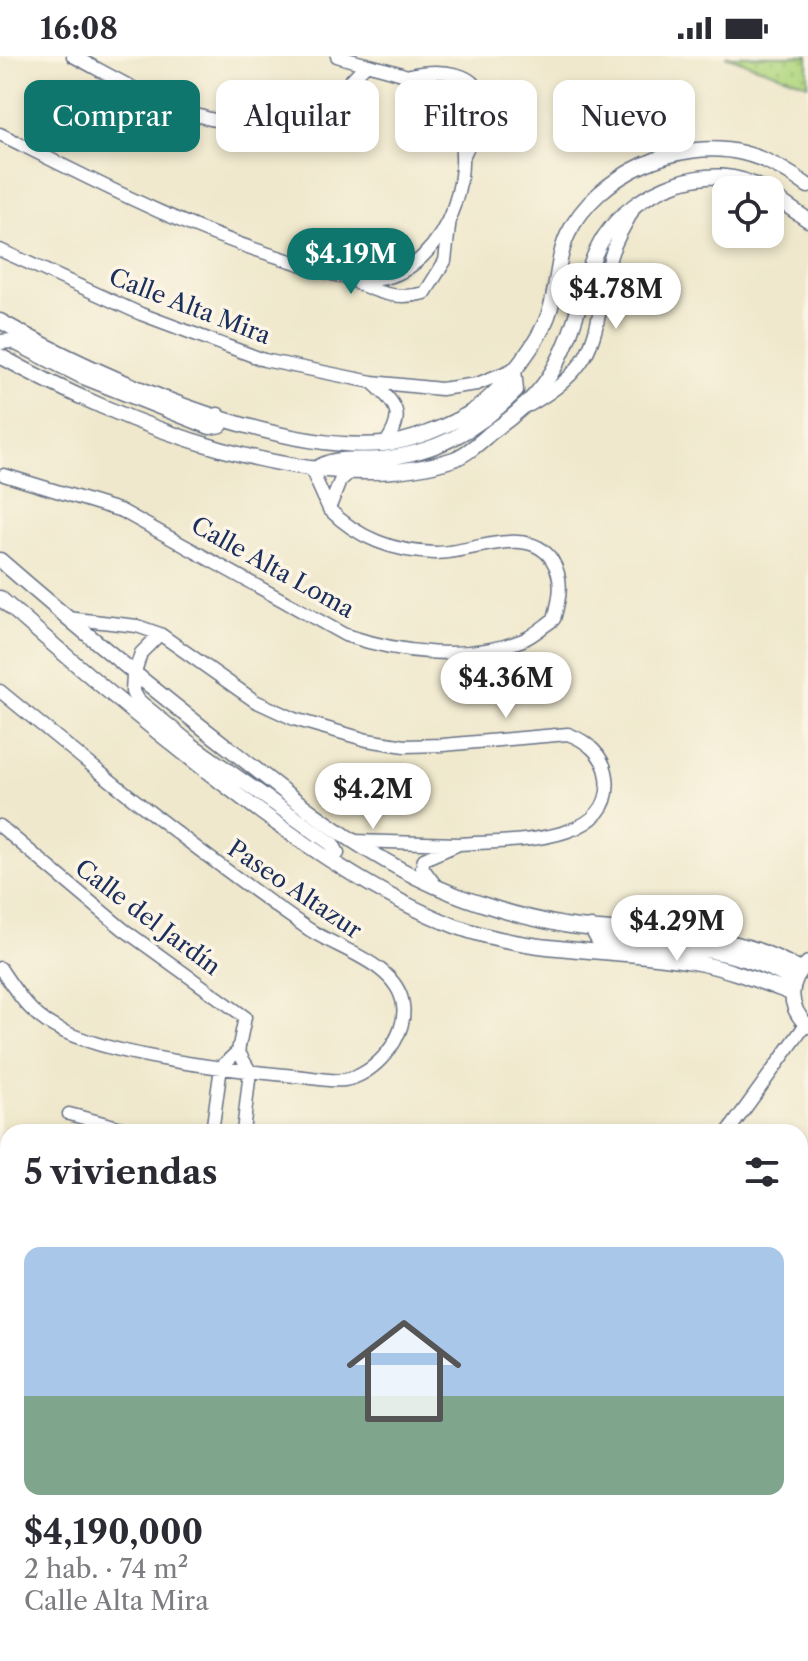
<!DOCTYPE html>
<html lang="es">
<head>
<meta charset="utf-8">
<style>
	:root { --surface:#fff; --page:#f2f2f3; --text:#2b2b33; --muted:#7c7c81; --line:#e1e1e2; --accent:#0f766e }
	body { margin:0; font-family:"Libre Caslon Text",serif; background:var(--page); color:var(--text); height:100vh; display:flex; flex-direction:column; font-size:30px; white-space:nowrap }
	* { box-sizing:border-box; margin:0 }
	p { font-size:26px; color:var(--muted) }
	.icon { flex:none; width:44px; height:44px; fill:none; stroke:currentColor; stroke-width:2; stroke-linecap:round; stroke-linejoin:round }
	.map { position:relative; flex:1; overflow:hidden }
	.sheet { position:absolute; left:0px; top:1068px; width:808px; height:538px; display:flex; flex-direction:column; background:var(--surface); border-radius:24px 24px 0 0; box-shadow:0 4px 12px #0003 }
	.sheet>* { flex:none }
	.top-card { position:absolute; left:24px; top:24px; width:760px; height:72px; display:flex; gap:16px }
	.controls { position:absolute; left:712px; top:120px; display:grid; gap:16px }
	.controls a { display:grid; place-items:center; width:72px; height:72px; border-radius:16px; background:var(--surface); box-shadow:0 4px 12px #0003; font-size:40px }
	.price { position:absolute; translate:-50% -68px; padding:0 18px; border-radius:28px; background:#fff; color:#222; font-size:26px; line-height:52px; filter:drop-shadow(0 2px 4px #0008) }
	.price::after { content:''; position:absolute; left:50%; top:48px; width:24px; height:18px; margin-left:-12px; background:inherit; clip-path:polygon(0 0,100% 0,50% 100%) }
	.price.current { background:var(--accent); color:#fff }
	ul { padding:0; list-style:none }
	li { display:grid; align-content:center; gap:16px; height:424px; padding:0 24px }
	li+li { border-top:2px solid var(--line) }
	li span { display:grid; place-items:center; height:248px; border-radius:16px; color:#555 }
	li>.icon { margin-inline-start:auto }
	span .icon { width:144px; height:144px; fill:#fffc; stroke-width:1 }
	li b { font-size:34px }
	h2 { display:flex; justify-content:space-between; align-items:center; height:96px; padding:0 24px; font-size:34px }
	.pill { padding:0 28px; border-radius:16px; background:var(--surface); box-shadow:0 4px 12px #0003; font-size:28px; line-height:72px }
	.pill.current { background:var(--accent); color:#fff }
	.status { display:flex; justify-content:space-between; align-items:center; height:56px; padding:0 40px; background:var(--surface); direction:ltr }
	.status svg { height:22px; fill:currentColor }
	.map>svg:first-child { display:block }
</style>
</head>
<body>
<div class="status"><b>16:08</b><svg viewBox="0 0 49 12"><path d="M0 12V9h3v3zM5 12V6h3v6zM10 12V3h3v9zM15 12V0h3v12zM26 1h20v11H26zM47 4h2v5h-2z"/></svg></div>
<div class="map">
<svg width="808" height="1605" viewBox="0 0 808 1605">
	<defs>
		<pattern id="park-dots" width="8" height="8" patternUnits="userSpaceOnUse" patternTransform="scale(2)"><rect width="8" height="8" fill="#b1d780"/><path d="M2 2h.1M6 6h.1" fill="none" stroke="#98b971" stroke-width="1.8" stroke-linecap="round"/></pattern>
	</defs>
	<rect width="100%" height="100%" fill="#fcf5e5"/>
	<filter id="ink" filterUnits="userSpaceOnUse"><feTurbulence type="fractalNoise" baseFrequency=".0125" numOctaves="2"/><feDisplacementMap in="SourceGraphic" scale="16" xChannelSelector="R" yChannelSelector="G"/><feConvolveMatrix kernelMatrix="1 2 1 2 8 2 1 2 1" color-interpolation-filters="sRGB"/></filter>
	<filter id="wash" filterUnits="userSpaceOnUse"><feTurbulence type="fractalNoise" baseFrequency=".006" numOctaves="4" result="noise"/><feDisplacementMap in="SourceGraphic" scale="32" xChannelSelector="R" yChannelSelector="G"/><feGaussianBlur stdDeviation="1.8" result="paint"/><feColorMatrix in="noise" values="0 0 0 0 0 0 0 0 0 0 0 0 0 0 0 0 0 1.4 0 .05"/><feComposite in="paint" operator="in"/></filter>
	<g filter="url(#wash)">
		<rect width="100%" height="100%" fill="#efe8cc"/>
		<path fill="url(#park-dots)" stroke="#66836f" stroke-width="2" d="M725,0H808V28Z
			M8,1549V1598H152L160,1605H0V1550Z"/>
	</g>
	<g filter="url(#ink)">
		<g fill="none" stroke-linecap="round" stroke-linejoin="round">
			<g stroke="#657084" stroke-width="9">
				<path id="service" d="M808,1513V1518
					M800,1546L808,1549
					M301,1598L308,1605
					M403,1598L411,1605
					M789,1598L795,1605"/>
			</g>
			<g stroke="#657084" stroke-width="15">
				<path id="minor" d="M73,0C146,38 237,99 320,52C336,42 351,23 365,10
					M410,19C436,13 485,13 481,52C480,69 471,84 464,99
					M0,78C100,128 187,174 294,206C318,213 346,225 371,224C449,221 492,90 438,39C410,13 371,12 337,0
					M0,194L141,258L264,304L372,326L441,333L477,328L514,313
					M357,227C382,238 398,244 425,237L445,205L450,162
					M372,326C397,349 406,358 385,388
					M530,349C603,308 593,275 610,203C614,185 626,169 634,152
					M312,415L329,453L340,425L349,417
					M4,419L122,455L345,579C400,597 467,606 523,584C533,580 544,570 554,563C560,542 564,523 552,504C528,467 470,498 435,497C395,496 357,482 329,453
					M67,562L137,570L160,578L141,597L134,619
					M160,578L255,645L294,663L367,684L405,690L443,689L568,678C587,685 604,699 607,721C616,791 504,784 459,788
					M0,635C100,717 201,799 307,872C337,893 398,908 403,949C408,981 374,1020 344,1024C329,1026 310,1021 295,1020C231,1014 107,1001 53,970C29,957 15,934 0,912
					M0,770L123,873L245,961L238,995
					M353,785L459,788L424,803L422,811L436,830
					M69,1058L137,1076
					M212,1076L221,1011L238,995L250,1015L243,1076
					M728,1076L806,968"/>
			</g>
			<g stroke="#657084" stroke-width="17">
				<path id="tertiary" d="M770,138L808,164
					M0,265C98,320 271,397 383,388C410,386 445,371 468,358C497,341 536,291 548,260C558,234 556,203 568,178C598,118 679,81 743,97C768,103 788,115 808,130
					M0,286L12,285L81,320L210,371L221,369L218,359
					M0,300C118,366 319,448 454,403C468,398 482,384 493,375C537,344 557,318 574,266C584,237 587,208 604,181C634,135 713,100 763,134
					M314,414C333,399 357,405 380,403C436,397 477,374 516,335L514,313
					M0,504C75,569 151,632 230,693C307,754 386,818 482,848C508,857 537,864 564,869C646,882 726,869 800,914
					M0,542C79,612 158,679 242,742C308,791 378,840 455,870C532,899 614,892 693,906C727,912 759,925 791,937
					M134,619L133,636L138,645L193,690L332,788L337,797L330,804
					M591,871L598,884C665,889 734,889 794,925
					M808,907C787,925 787,951 808,970
					M0,1489H8
					M0,1530L8,1531
					M174,1598L183,1605
					M242,1598L249,1605"/>
			</g>
			<g stroke="#657084" stroke-width="23">
				<path id="trunk" d="M0,1500L8,1501
					M0,1517H8
					M198,1598L206,1605
					M224,1598L232,1605"/>
			</g>
			<use href="#service" stroke="#fff" stroke-width="6"/>
			<use href="#minor" stroke="#fff" stroke-width="12"/>
			<use href="#tertiary" stroke="#fff" stroke-width="14"/>
			<use href="#trunk" stroke="#fdbc70" stroke-width="20"/>
		</g>
	</g>
	<g text-anchor="middle" dominant-baseline="central" stroke-width="7" stroke-linejoin="round" paint-order="stroke">
		<g font-size="24" fill="#1b2f5e" stroke="#fcf5e5">
			<text transform="translate(190 250) rotate(21)">Calle Alta Mira</text>
			<text transform="translate(273 511) rotate(29)">Calle Alta Loma</text>
			<text transform="translate(295 833) rotate(34)">Paseo Altazur</text>
			<text transform="translate(148 861) rotate(37)">Calle del Jardín</text>
		</g>
	</g>
</svg>
<div class="controls">
<a><svg class="icon" aria-label="locate" viewBox="0 0 24 24"><circle cx="12" cy="12" r="6"/><path d="M12 2v4M12 18v4M2 12h4M18 12h4"/></svg></a>
</div>
<b class="price current" style="left:351px;top:240px">$4.19M</b>
<b class="price" style="left:616px;top:275px">$4.78M</b>
<b class="price" style="left:506px;top:664px">$4.36M</b>
<b class="price" style="left:373px;top:775px">$4.2M</b>
<b class="price" style="left:677px;top:907px">$4.29M</b>
<div class="top-card">
<a class="pill current">Comprar</a>
<a class="pill">Alquilar</a>
<a class="pill">Filtros</a>
<a class="pill">Nuevo</a>
</div>
<section class="sheet">
<h2>5 viviendas<svg class="icon" aria-label="filters" viewBox="0 0 24 24"><path d="M4 7h16M4 17h16"/><circle cx="9" cy="7" r="2"/><circle cx="15" cy="17" r="2"/></svg></h2>
<ul>
<li><span style="background:linear-gradient(#a9c7e8 60%,#7fa58c 0)"><svg class="icon" aria-label="home" viewBox="0 0 24 24"><path d="M3 11l9-7 9 7M6 9v11h12V9"/></svg></span><div><b>$4,190,000</b><p>2 hab. · 74 m²</p><p>Calle Alta Mira</p></div></li>
</ul>
</section>
</div>
</body>
</html>
